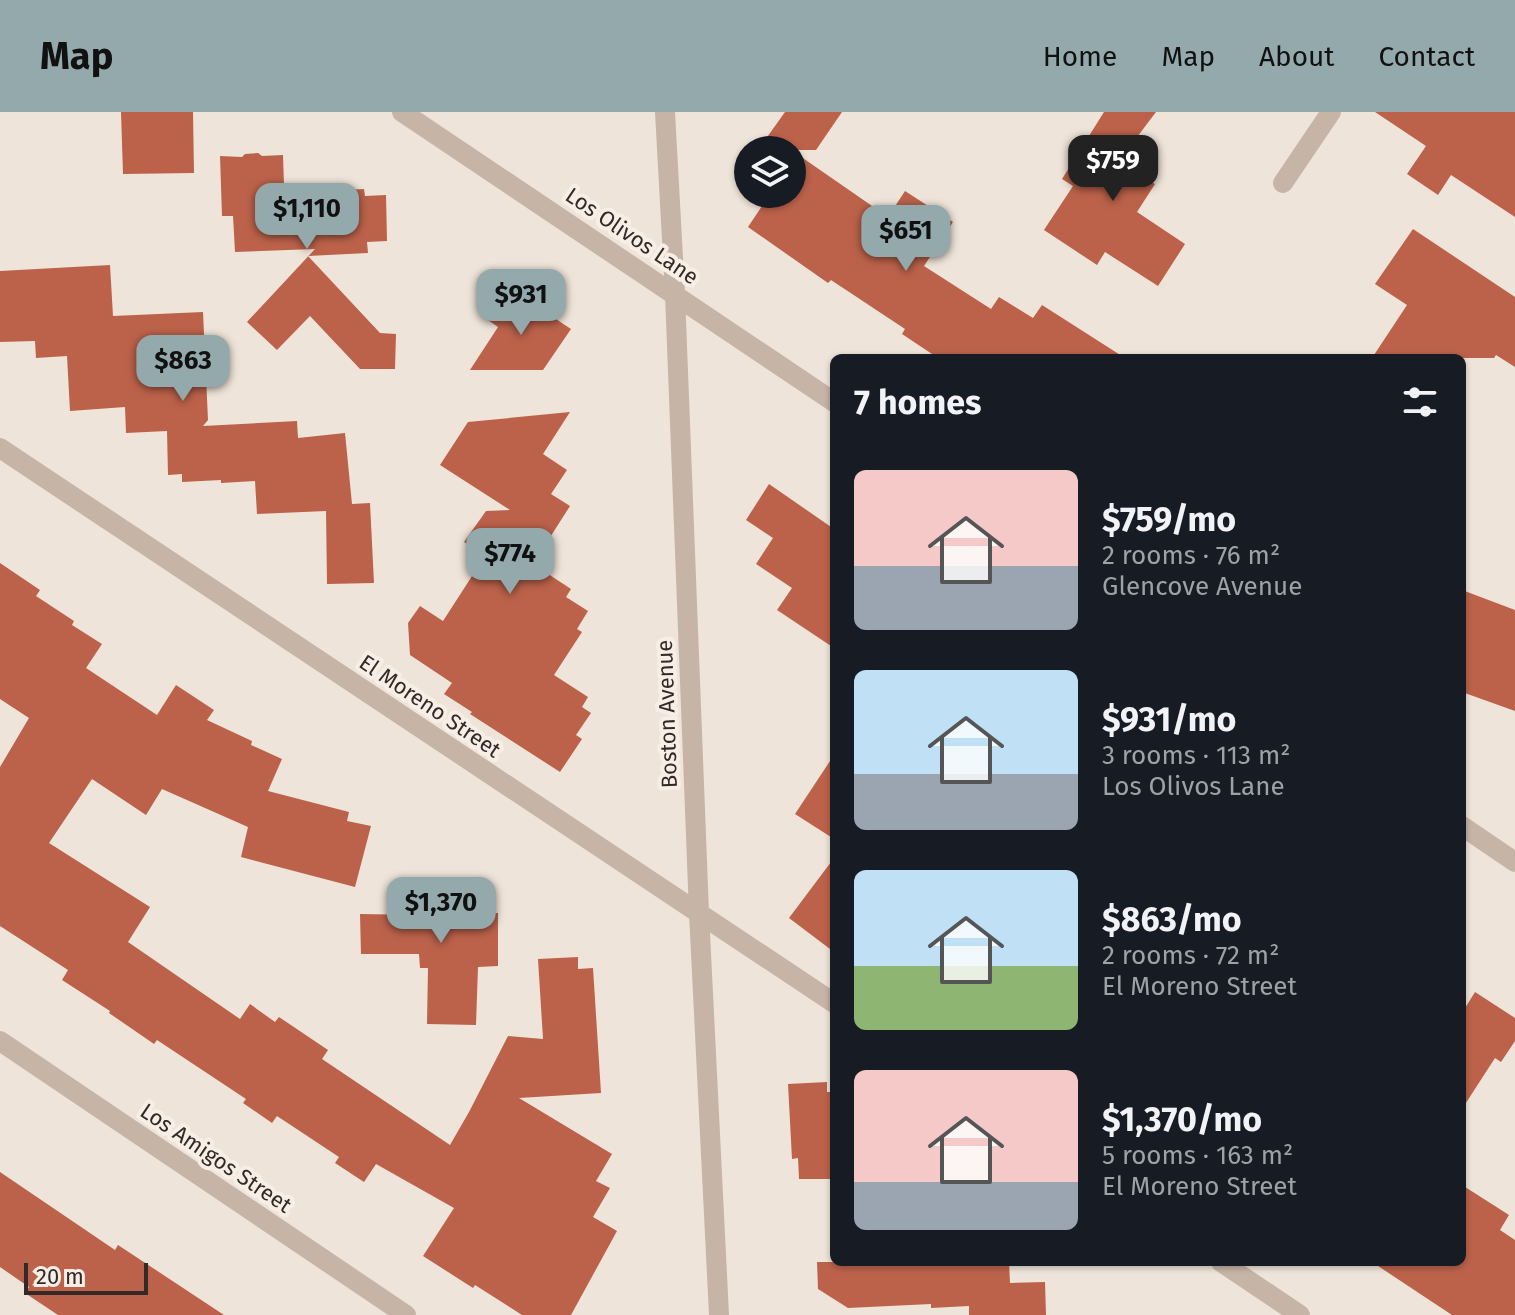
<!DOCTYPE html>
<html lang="en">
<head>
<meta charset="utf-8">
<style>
	:root { --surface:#171b24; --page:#242831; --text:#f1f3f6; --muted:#9ea1a6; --accent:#93a9ac }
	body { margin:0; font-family:"Fira Sans",sans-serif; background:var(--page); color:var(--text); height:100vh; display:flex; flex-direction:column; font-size:30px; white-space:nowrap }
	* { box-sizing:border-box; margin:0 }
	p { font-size:26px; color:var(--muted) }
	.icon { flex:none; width:44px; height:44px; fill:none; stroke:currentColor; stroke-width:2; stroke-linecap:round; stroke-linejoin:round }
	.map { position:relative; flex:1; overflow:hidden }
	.panel { position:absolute; left:830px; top:242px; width:636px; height:912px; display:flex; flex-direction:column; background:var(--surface); border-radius:12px; box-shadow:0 2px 6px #0004 }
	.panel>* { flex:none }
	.fabs { position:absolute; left:734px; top:24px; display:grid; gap:16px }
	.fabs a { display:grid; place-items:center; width:72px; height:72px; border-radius:50%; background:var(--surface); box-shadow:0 2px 6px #0004; font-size:40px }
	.scale { position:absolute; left:24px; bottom:20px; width:124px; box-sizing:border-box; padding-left:8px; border:4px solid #332a27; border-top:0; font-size:22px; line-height:28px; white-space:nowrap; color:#332a27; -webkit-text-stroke:6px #f7eee5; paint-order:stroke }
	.price { position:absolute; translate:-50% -68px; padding:0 18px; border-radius:16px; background:var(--accent); color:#111; font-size:26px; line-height:52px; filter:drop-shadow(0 2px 4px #0008) }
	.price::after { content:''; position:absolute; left:50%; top:48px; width:24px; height:18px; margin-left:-12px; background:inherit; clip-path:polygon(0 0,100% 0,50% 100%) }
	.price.on { background:#222; color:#fff }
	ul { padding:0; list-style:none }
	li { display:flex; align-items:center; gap:24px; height:200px; padding:0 24px }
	li span { display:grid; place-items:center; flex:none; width:224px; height:160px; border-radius:12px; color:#555 }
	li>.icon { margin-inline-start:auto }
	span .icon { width:96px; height:96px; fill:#fffc; stroke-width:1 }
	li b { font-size:34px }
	h2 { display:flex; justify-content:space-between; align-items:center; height:96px; padding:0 24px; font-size:34px }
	header { display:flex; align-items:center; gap:48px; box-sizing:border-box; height:112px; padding:0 40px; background:var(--accent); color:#111 }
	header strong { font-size:38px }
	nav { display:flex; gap:44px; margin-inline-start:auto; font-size:28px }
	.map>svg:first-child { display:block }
</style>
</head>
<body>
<header>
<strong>Map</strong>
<nav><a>Home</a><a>Map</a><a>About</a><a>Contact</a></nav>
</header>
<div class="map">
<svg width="1515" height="1203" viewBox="0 0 1515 1203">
	<rect width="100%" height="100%" fill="#efe4d9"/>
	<path fill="#bc624a" d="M121,0H193L194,61L123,62Z
		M785,0H842L816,38H758Z
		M1104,0H1156L1119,49L1155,72L1137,100L1185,132L1158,174L1105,140L1097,153L1044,118L1073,74L1062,67Z
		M1375,0H1515V105L1451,63L1438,83L1407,62L1426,34Z
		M258,41L262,44L283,43L284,73L343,71V78L364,77L365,84L386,83L387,129L367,130L368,141L308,144L380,221L396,222L395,257H360L310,204L277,238L247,210L315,137L235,140L233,104H222L220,44L242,45L245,42Z
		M797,42L888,105L905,79L953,110L924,154L991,197L999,185L1033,206L1042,193L1125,246H938L902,222L905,217L831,168L828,171L748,115L770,82H792V49Z
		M1413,117L1515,185V255L1496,243L1494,246H1372L1407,193L1375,172Z
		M110,153L113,204L203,200L208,308L203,314L297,309L298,326L345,321L352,392L370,391L374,471L327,472L326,399L257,402L255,369L221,371V368L182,370V362L168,363L167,319L126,321L125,295L70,299L67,244L36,246L35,229L0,230V159Z
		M509,178L520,186L521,184L571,217L543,258H470L498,215L488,208Z
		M570,300L543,342L567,358L551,382L570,394L533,452L571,477L566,485L588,499L577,517L582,520L554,563L588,585L582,595L591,601L576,623L582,627L560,660L470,602L472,600L444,582L452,571L410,543L408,511L420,494L443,509L485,444L464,430L486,399L510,398L440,353L468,310Z
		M769,372L834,417V536L777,498L792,476L756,452L773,426L746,408Z
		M0,451L40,478L36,484L74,509L72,513L102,532L86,556L157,603L176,573L214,598L207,608L252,629L251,633L282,647L268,679L349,700L347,709L371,714L355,775L241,745L248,715L162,677L146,703L92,667L49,731L150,795L128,830L240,907L250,892L275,910L279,905L328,938L322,947L450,1033L469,1000L508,924L543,927L538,847L578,845V857L593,856L601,981L519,986L612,1042L596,1069L610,1076L593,1105L617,1119L571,1203H522L475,1173L473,1176L423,1144L454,1096L376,1052L364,1070L335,1051L339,1045L277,1004L272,1011L243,991L246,987L157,928L154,932L109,901L110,899L62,868L68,858L0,814V655L29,606L0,587Z
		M1462,478L1515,498V599L1462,580Z
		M834,643V727L795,702Z
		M834,746V840L789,806Z
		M475,766L476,801H498V854L478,855L476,913L427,912L428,856H420L419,842H361L360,802L421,803L420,767Z
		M1475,880L1515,906V929L1501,950L1495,946L1462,997V901Z
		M827,970V980H834V1067H799L798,1046L792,1047L788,972Z
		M0,1060L115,1138L118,1133L224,1203H58L25,1181L29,1175L0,1155Z
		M1462,1073L1509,1103L1500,1118L1515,1128V1203H1452L1372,1150H1462Z
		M817,1150H1009L1010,1171L1045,1170L1046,1203H969V1194L931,1196V1192L848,1196L818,1177Z"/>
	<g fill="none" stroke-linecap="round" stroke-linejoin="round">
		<path stroke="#c6b4a7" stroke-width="20" d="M402,0L834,290
			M665,0L675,182L699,801L719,1203
			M1283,71L1331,0
			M0,336L834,891
			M1462,714L1515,750
			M0,929L406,1203
			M1221,1150L1300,1203"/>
	</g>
	<g text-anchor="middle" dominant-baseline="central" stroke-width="8" stroke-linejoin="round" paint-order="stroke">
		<g font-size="22" fill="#332a27" stroke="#f7eee5">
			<text transform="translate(632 124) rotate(34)">Los Olivos Lane</text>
			<text transform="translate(430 594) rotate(34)">El Moreno Street</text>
			<text transform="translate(667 602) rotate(-92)">Boston Avenue</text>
			<text transform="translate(216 1046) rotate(34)">Los Amigos Street</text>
		</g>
	</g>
</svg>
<div class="fabs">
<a><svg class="icon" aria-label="layers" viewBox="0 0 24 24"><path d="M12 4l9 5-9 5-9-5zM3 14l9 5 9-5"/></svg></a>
</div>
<div class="scale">20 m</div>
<b class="price on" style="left:1113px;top:91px">$759</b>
<b class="price" style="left:307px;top:139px">$1,110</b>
<b class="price" style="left:906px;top:161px">$651</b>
<b class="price" style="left:521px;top:225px">$931</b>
<b class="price" style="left:183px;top:291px">$863</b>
<b class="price" style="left:510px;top:484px">$774</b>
<b class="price" style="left:441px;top:833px">$1,370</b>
<section class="panel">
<h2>7 homes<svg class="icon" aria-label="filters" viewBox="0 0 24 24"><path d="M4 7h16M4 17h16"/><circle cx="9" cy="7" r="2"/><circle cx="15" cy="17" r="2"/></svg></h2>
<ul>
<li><span style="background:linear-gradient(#f6c9c9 60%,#9aa5b1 0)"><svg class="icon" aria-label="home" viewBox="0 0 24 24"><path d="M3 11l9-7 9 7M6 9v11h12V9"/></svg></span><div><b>$759/mo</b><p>2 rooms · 76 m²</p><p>Glencove Avenue</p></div></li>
<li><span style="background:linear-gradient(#bfe0f5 65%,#9aa5b1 0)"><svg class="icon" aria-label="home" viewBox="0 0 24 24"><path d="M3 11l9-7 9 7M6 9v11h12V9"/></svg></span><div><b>$931/mo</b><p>3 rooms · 113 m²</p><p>Los Olivos Lane</p></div></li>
<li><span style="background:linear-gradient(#bfe0f5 60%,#8fb573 0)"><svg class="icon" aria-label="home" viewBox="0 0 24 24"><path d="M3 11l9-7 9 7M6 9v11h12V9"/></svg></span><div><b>$863/mo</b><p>2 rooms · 72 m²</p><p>El Moreno Street</p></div></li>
<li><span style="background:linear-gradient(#f6c9c9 70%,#9aa5b1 0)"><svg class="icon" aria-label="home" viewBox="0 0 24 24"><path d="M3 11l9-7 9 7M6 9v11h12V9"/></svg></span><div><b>$1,370/mo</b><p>5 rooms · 163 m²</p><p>El Moreno Street</p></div></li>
</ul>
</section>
</div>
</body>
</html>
